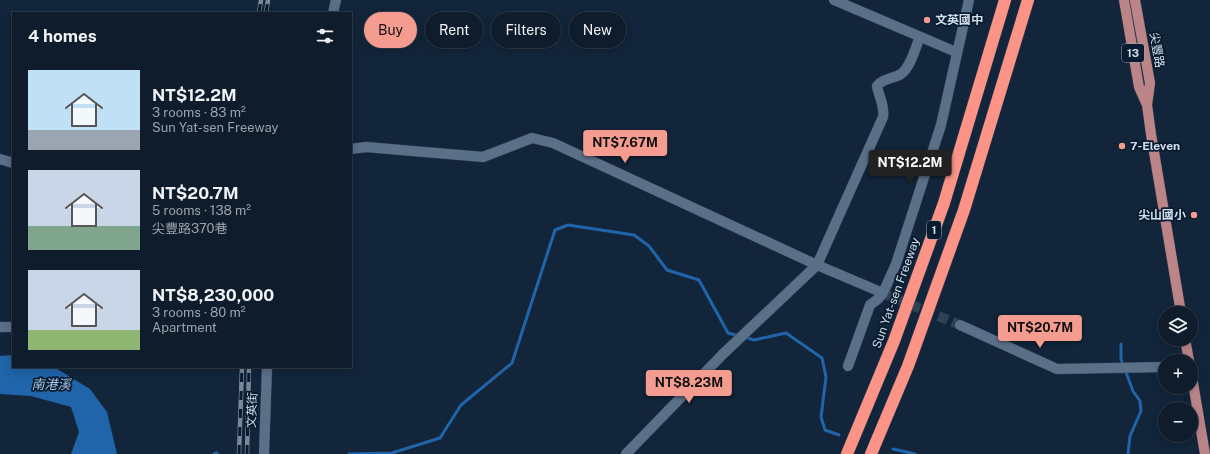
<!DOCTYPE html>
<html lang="en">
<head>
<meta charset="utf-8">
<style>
	:root { --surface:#0e1c2c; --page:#1c2938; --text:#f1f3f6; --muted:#9ba1a9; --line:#2e3a48; --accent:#f59c91 }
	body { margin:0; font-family:"Public Sans","Noto Sans TC",sans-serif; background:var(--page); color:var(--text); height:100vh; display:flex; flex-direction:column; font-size:15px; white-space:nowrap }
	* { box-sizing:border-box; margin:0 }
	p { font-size:13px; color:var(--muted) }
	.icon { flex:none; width:22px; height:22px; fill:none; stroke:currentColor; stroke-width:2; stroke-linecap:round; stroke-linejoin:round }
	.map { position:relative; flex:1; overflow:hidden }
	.details { position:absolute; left:12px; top:12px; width:340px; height:356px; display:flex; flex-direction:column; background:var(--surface); border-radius:0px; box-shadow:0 2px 10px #0003,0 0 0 1px var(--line) }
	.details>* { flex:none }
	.hud { position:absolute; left:364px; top:12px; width:380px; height:36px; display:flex; gap:8px }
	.buttons { position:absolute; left:1158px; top:306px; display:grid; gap:8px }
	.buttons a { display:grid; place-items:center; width:40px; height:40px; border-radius:50%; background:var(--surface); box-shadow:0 2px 10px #0003,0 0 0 1px var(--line); font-size:20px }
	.price { position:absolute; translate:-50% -34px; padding:0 9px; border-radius:4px; background:var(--accent); color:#111; font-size:13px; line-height:26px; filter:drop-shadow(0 1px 2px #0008) }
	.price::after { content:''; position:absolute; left:50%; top:24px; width:12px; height:9px; margin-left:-6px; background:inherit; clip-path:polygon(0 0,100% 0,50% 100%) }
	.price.selected { background:#222; color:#fff }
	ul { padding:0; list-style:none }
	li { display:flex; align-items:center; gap:12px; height:100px; padding:0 16px }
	li span { display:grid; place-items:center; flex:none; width:112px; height:80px; border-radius:0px; color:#555 }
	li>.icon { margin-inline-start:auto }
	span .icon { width:48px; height:48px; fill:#fffc; stroke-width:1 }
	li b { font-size:17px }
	h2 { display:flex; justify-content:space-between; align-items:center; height:48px; padding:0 16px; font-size:17px }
	.pill { padding:0 14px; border-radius:18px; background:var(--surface); box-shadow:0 2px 10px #0003,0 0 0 1px var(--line); font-size:14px; line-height:36px }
	.pill.selected { background:var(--accent); color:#111 }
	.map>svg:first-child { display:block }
</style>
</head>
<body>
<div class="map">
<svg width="1210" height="454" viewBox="0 0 1210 454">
	<rect width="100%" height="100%" fill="#12253a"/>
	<path fill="#2064a9" d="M13,355V367H54L90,389L107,412L117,454H71L79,432L71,407L31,396L0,394V356Z"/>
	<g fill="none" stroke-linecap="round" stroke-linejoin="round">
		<path stroke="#2064a9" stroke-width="3" d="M745,337L754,340L786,333L822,358L826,377L821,417L825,430L839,435
			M1121,344V359L1133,391L1140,401L1141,411L1130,436L1128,454
			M893,449L915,454
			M214,454L217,453
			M349,454L392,453L440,438L461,405L512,363L555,230L568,225L634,235L649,246L667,270L699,280L728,333L739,336"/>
		<path stroke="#2f4155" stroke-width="10" stroke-dasharray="10 5" stroke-linecap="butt" d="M883,293L960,325"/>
		<g stroke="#333f51" stroke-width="11">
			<path id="minor" d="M834,0L956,52
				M333,13L336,0
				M351,149L366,147L483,157L532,138L553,143L817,265L883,293
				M0,159L13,163
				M960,325L1057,369L1165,367
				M0,327H13
				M848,366L870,305L878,299L883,293L896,264L941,125L969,0
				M264,454L267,367
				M626,454L723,354L817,265L883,117C885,105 879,98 877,86C883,78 893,79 901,74C911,67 915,48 920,37"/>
		</g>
		<g stroke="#333f51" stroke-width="11">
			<path id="major" d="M1124,0L1139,87L1147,105
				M1135,0L1150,83L1147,105L1151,134L1181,313
				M1185,339L1189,361
				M1191,371L1205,454"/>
		</g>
		<g stroke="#333f51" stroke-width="13">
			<path id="highway" d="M847,454L894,341L944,203L1005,0
				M871,454L908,366L964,210L1028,0"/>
		</g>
		<use href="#minor" stroke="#5a7089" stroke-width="10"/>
		<use href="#major" stroke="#bb8588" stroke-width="10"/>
		<use href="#highway" stroke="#fb9387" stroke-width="12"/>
		<g stroke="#788899" stroke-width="4.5">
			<path id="rail" d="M259,13L261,0
				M266,13L268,0
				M239,454L242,367
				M247,454L249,367"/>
		</g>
		<use href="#rail" stroke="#081b2f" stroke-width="3" stroke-dasharray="9" stroke-linecap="butt"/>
	</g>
	<g fill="#f59c91" stroke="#081b2f" stroke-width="1.5">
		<circle cx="927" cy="20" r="4"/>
		<circle cx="1122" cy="146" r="4"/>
		<circle cx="1194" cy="215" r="4"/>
	</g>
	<g text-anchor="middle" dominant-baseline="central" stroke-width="3.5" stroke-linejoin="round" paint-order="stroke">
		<g fill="#081b2f" stroke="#96a4b4" stroke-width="1">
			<rect x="1122" y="44" width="22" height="18" rx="3"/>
			<rect x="927" y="221" width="14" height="18" rx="3"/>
		</g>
		<g font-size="11" font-weight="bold" fill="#d3dfed">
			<text x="1133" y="53">13</text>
			<text x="934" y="230">1</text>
		</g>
		<g font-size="12" font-weight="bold" fill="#d3dfed" stroke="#081b2f" text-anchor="start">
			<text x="935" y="20">文英國中</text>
			<text x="1130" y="146">7-Eleven</text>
			<text x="1186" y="215" text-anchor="end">尖山國小</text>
		</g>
		<g font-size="12" fill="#d3dfed" stroke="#081b2f">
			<text transform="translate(1157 50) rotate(80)">尖豐路</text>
			<text transform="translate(896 293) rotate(-70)">Sun Yat-sen Freeway</text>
			<text transform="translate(252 410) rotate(-88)">文英街</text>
		</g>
		<g font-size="13" font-style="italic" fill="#a7c7ec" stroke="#081b2f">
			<text x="51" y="384">南港溪</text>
		</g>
	</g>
</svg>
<div class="buttons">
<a><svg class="icon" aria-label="layers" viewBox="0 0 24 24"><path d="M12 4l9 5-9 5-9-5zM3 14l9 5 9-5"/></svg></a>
<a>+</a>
<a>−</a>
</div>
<b class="price" style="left:625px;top:164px">NT$7.67M</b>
<b class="price selected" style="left:910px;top:184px">NT$12.2M</b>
<b class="price" style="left:1040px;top:349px">NT$20.7M</b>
<b class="price" style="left:689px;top:404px">NT$8.23M</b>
<div class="hud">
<a class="pill selected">Buy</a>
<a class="pill">Rent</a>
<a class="pill">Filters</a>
<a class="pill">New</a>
</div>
<section class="details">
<h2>4 homes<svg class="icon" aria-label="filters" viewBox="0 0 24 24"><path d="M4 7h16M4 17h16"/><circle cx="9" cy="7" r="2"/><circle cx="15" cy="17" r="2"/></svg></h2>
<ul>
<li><span style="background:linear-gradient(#bfe0f5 75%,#9aa5b1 0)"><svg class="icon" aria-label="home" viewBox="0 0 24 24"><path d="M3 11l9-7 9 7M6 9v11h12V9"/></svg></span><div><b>NT$12.2M</b><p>3 rooms · 83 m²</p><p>Sun Yat-sen Freeway</p></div></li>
<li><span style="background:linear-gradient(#c9d6e8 70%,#7fa58c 0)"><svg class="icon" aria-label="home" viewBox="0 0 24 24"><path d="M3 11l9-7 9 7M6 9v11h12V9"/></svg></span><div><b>NT$20.7M</b><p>5 rooms · 138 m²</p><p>尖豐路370巷</p></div></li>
<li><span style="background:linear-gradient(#c9d6e8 75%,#8fb573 0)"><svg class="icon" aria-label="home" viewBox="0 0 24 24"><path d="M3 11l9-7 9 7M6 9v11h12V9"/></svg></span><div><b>NT$8,230,000</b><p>3 rooms · 80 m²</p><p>Apartment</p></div></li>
</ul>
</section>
</div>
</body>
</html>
